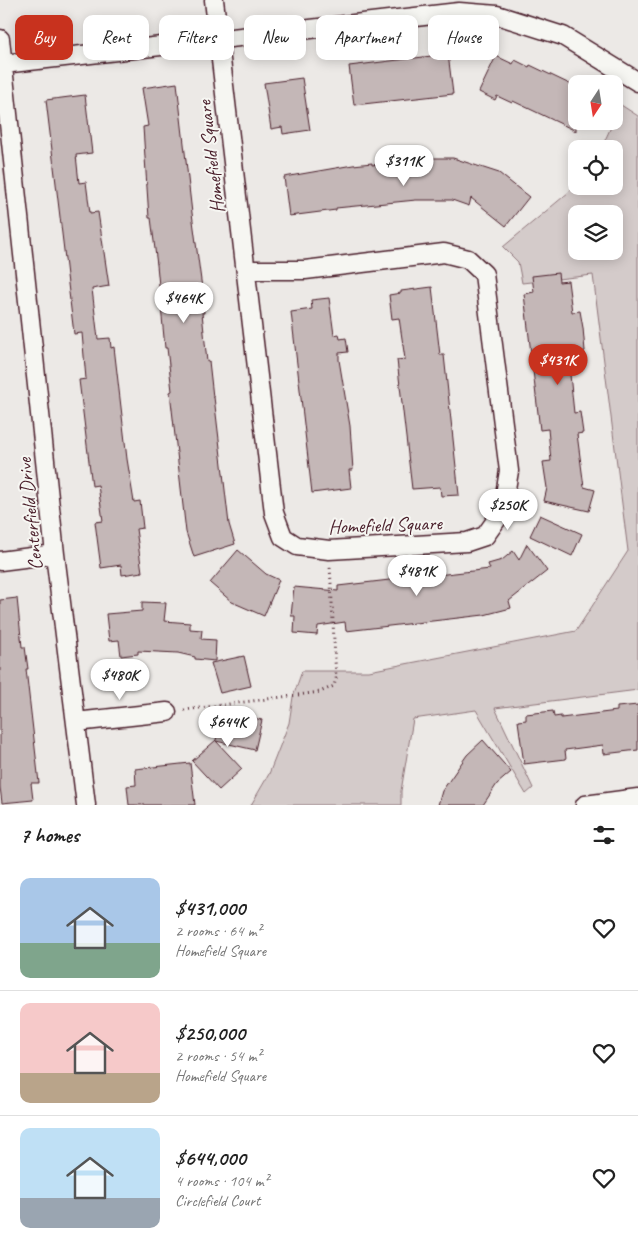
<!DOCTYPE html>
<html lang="en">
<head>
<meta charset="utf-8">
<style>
	:root { --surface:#fff; --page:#f6f6f6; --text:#222; --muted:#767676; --line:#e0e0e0; --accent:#c8321e }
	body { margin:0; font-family:Caveat,sans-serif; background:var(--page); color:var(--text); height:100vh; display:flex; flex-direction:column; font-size:19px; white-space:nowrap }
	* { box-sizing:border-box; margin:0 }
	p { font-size:16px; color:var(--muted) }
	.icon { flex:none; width:28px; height:28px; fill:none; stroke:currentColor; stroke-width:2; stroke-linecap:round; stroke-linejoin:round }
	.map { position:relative; height:805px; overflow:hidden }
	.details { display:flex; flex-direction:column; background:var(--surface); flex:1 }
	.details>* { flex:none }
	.banner { position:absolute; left:15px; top:15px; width:609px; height:45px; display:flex; gap:10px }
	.needle { width:32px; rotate:192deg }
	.controls { position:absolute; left:568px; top:75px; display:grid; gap:10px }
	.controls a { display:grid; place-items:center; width:55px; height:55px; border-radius:10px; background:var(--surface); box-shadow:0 2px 12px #0003; font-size:25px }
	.price { position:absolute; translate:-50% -42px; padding:0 11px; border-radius:18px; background:#fff; color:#222; font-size:16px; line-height:32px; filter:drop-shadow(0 1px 2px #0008) }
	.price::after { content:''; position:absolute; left:50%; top:30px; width:15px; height:11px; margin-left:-8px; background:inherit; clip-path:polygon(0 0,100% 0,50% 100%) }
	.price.selected { background:var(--accent); color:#fff }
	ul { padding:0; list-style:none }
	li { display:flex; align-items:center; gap:15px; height:125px; padding:0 20px }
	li+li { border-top:1px solid var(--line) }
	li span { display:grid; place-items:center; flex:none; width:140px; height:100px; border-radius:10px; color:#555 }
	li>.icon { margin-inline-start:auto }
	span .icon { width:60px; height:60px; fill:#fffc; stroke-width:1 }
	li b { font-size:21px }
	h2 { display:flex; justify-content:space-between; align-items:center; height:60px; padding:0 20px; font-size:21px }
	.chip { padding:0 18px; border-radius:10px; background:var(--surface); box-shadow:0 2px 12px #0003; font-size:18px; line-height:45px }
	.chip.selected { background:var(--accent); color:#fff }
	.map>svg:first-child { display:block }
</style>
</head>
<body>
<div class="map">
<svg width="638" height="805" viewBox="0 0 638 805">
	<rect width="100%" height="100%" fill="#ece9e6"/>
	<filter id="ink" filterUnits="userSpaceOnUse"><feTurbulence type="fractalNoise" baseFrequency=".02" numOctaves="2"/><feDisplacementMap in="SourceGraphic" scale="10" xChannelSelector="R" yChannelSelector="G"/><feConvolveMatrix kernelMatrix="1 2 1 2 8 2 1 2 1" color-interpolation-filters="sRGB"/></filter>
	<g filter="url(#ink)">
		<path fill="#d4cbca" stroke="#8f757a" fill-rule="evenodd" d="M621,105L638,116V690L495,708L533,788L526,794L476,710L413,719L401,791V805H251L269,774L289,723L293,697L302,671H369L576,631L628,551L593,275L522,283L518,262L503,247L569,192L576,183V186H614V149H601ZM576,214H614V251H576Z"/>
		<path fill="#c4b7b7" stroke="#4a1f2b" d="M448,54L453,94L354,105L349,66Z
			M496,56L513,64L515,60L529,67L530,65L576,87V131L513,101L512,103L497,96L495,100L479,92Z
			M302,78L310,130L283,134L282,127L271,129L264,83Z
			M177,83L192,213L202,288L204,313H202L207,362L209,361L213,397H214L229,524L235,544L194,557L186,532L170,392L172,391L167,348H165L157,265L151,218H149L143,127L148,126L142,88Z
			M85,95L92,153L76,155L79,183L86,182L90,213L98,212L109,286L92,289L98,339L110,338L111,348L114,347L127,459L134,502L140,501L143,528L136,529L142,572L122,575L121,565L101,568L95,522L103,521L98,485L92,486L79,380L86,379L82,333L74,334L46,100Z
			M415,158H453L499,173L529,197L506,226L471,198L469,206L452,200H416L336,208V210L289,216L284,177L353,165L372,163V165L397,162L415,159Z
			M558,273L559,282L568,281L572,312L580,311L583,328L585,351L583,352L584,358L578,359V363L569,365L574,413L580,412L583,433L577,434L584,487L595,490L589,511L544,501L547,488L543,462L551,461L548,429L540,430L524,294L534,292L532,276Z
			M432,287L440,355H444L459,495L441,496L440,487L412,489L397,360L405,359L399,318L392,319L389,295L401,293V291Z
			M329,298L334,335L339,334L340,339L346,338L348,352L339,353V360L350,426L353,470H349L351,488L312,493L291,312L312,309L311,300Z
			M540,515L582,534L572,556L530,536Z
			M527,544L547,571L509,601L511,608L484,615L346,631L345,622L318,626L317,635L294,633L295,616H291L294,587L338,591V586L398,579V582L437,578V575L490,569L488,564L502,560L513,551L519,560Z
			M238,550L266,574L279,580L264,616L232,602L210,583Z
			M17,598L22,647H25L28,669H26L39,783H31L33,800L2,803L0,787V600Z
			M142,602L166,603L164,621L190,623V629L202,630L201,639L216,640L215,661L195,659V657L178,653L138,651V654L121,656L119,640L109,641L106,614L142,611Z
			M244,656L251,686L220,693L211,663Z
			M638,705V750L604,754L603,745L565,750L566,759L524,764L518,721L526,720V714L553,711L554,717L561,716V718L617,711V707Z
			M223,711L262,720L255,750L216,741L242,769L219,790L192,761L216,740Z
			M483,740L511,772L497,784L483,805H438L442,791L467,755Z
			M190,763L195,805H129L127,786L136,785L135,769Z"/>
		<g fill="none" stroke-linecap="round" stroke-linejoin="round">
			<g stroke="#4a1f2b" stroke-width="21">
				<path id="minor" d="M214,0L274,513L283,537L297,546L329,550L467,542L485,536L502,512L509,471L484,274L468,259L444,253L305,270H246
					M0,39L55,554L86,805
					M3,64L459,12L497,15L563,36L638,82
					M0,561L55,554
					M76,722L167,712
					M585,805L638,798"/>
			</g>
			<path stroke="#4a1f2b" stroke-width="3" stroke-dasharray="1 4" stroke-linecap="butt" d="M184,710L320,692L334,686L336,678L330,565"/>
			<use href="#minor" stroke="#f6f6f2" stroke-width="18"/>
		</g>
	</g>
	<g text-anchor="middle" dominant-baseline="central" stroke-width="4" stroke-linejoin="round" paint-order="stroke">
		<g font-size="20" fill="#4a1f2b" stroke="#f6f6f2">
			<text transform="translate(211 157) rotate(-97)">Homefield Square</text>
			<text transform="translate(30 514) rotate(-96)">Centerfield Drive</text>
			<text transform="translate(385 525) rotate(-2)">Homefield Square</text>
		</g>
	</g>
</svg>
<div class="controls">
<a><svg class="needle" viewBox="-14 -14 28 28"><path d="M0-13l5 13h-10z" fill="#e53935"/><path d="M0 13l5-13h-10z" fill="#767676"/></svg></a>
<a><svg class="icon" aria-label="locate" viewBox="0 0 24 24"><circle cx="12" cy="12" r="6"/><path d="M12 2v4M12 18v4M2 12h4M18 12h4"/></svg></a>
<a><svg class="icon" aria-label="layers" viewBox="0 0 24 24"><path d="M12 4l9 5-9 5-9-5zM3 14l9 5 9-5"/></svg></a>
</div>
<b class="price" style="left:404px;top:187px">$311K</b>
<b class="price" style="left:184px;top:324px">$464K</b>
<b class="price selected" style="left:558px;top:386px">$431K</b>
<b class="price" style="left:508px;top:531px">$250K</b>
<b class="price" style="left:417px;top:597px">$481K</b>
<b class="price" style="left:120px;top:701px">$480K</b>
<b class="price" style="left:228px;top:748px">$644K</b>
<div class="banner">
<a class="chip selected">Buy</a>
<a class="chip">Rent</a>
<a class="chip">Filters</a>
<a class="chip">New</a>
<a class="chip">Apartment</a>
<a class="chip">House</a>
</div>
</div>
<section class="details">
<h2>7 homes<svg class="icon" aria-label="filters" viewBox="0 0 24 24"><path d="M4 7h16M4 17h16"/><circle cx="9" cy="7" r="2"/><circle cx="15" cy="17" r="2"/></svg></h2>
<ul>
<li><span style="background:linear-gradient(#a9c7e8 65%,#7fa58c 0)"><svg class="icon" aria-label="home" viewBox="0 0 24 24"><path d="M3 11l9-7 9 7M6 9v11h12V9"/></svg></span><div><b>$431,000</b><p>2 rooms · 64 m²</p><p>Homefield Square</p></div><svg class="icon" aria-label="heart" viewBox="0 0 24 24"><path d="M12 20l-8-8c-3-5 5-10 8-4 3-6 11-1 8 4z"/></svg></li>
<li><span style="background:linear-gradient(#f6c9c9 70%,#b9a48a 0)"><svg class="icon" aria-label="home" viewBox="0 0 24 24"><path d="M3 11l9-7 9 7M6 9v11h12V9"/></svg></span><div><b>$250,000</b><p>2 rooms · 54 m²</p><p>Homefield Square</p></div><svg class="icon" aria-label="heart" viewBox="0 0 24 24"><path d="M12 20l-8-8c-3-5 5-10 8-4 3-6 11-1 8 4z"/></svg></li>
<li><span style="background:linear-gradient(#bfe0f5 70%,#9aa5b1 0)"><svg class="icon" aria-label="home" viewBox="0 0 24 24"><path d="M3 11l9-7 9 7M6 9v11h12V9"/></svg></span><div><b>$644,000</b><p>4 rooms · 104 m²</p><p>Circlefield Court</p></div><svg class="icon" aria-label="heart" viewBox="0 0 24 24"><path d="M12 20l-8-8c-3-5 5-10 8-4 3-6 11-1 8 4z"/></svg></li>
</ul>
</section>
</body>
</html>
